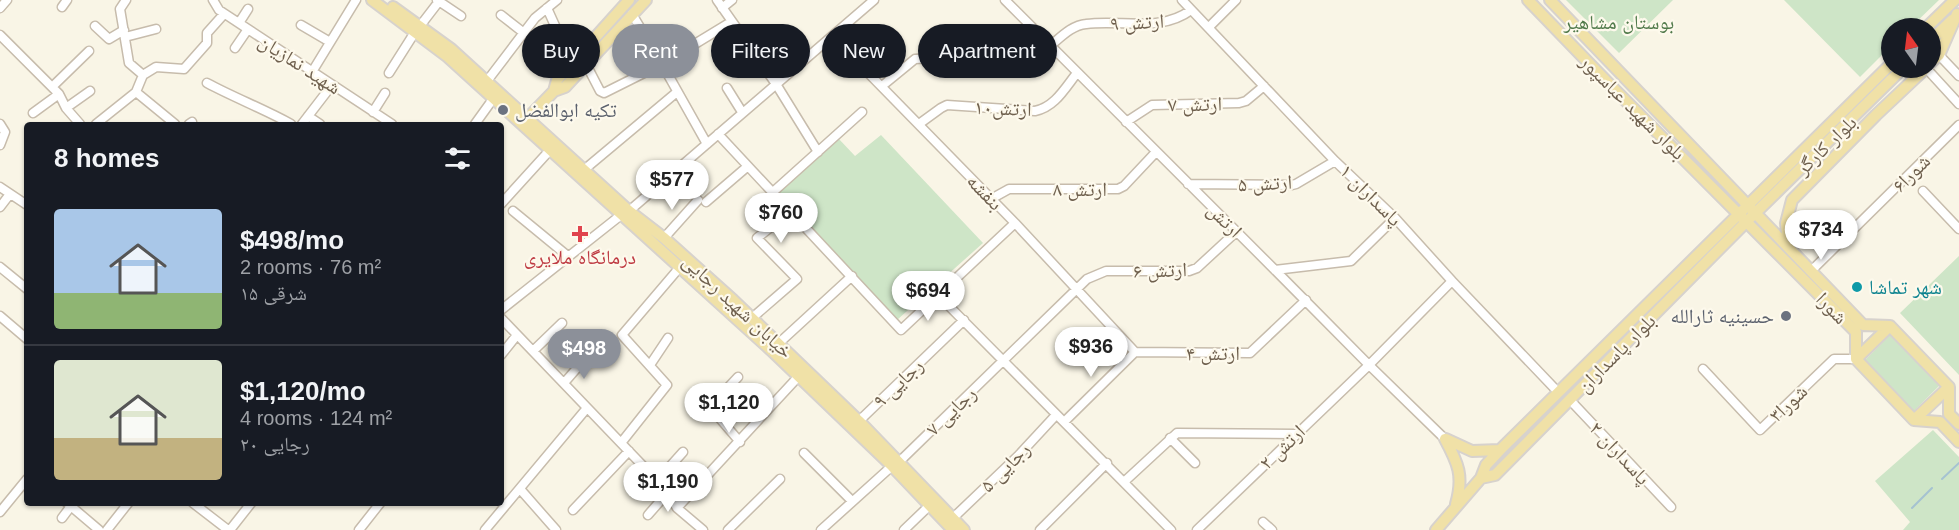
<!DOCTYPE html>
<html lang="en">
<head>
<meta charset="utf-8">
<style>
	:root { --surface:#171b24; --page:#20242c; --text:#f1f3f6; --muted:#9ea1a6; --line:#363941; --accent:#8c9099 }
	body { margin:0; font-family:Arial,"Noto Naskh Arabic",sans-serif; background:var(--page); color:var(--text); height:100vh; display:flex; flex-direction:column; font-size:22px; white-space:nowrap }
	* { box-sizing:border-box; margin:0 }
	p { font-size:20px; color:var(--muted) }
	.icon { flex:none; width:33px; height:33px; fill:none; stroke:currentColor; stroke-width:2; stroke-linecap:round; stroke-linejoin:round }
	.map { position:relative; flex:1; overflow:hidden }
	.drawer { position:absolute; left:24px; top:122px; width:480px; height:384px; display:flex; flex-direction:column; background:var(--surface); border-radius:6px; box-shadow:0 2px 4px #0004 }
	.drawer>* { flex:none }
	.top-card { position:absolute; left:522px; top:24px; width:570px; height:54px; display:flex; gap:12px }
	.needle { width:39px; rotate:346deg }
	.buttons { position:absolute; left:1881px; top:18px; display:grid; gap:12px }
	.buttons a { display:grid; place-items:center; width:60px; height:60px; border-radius:50%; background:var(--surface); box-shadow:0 2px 4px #0004; font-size:30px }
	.price { position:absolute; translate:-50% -51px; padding:0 14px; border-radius:21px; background:#fff; color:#222; font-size:20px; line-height:39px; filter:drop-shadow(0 2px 3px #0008) }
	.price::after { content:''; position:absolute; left:50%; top:36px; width:18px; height:14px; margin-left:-9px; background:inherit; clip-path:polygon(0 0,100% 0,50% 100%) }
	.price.current { background:var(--accent); color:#fff }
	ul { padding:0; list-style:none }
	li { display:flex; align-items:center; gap:18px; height:150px; padding:0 30px }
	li+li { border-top:2px solid var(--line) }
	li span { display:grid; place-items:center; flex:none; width:168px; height:120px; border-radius:6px; color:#555 }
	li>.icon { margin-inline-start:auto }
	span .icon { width:72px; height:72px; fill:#fffc; stroke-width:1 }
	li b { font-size:26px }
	h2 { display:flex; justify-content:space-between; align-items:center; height:72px; padding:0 30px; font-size:26px }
	.pill { padding:0 21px; border-radius:27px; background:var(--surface); box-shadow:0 2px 4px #0004; font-size:21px; line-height:54px }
	.pill.current { background:var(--accent); color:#fff }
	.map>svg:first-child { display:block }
</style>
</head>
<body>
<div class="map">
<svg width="1959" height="530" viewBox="0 0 1959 530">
	<rect width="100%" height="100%" fill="#f9f5e6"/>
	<path fill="#cee5c7" d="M1566,0H1673L1619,53Z
		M1784,0H1939L1910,28H1892L1891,46L1860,77Z
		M881,135L983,243L897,320L774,190L838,138L855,156Z
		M1959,256V375L1900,313Z
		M1890,335L1939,386L1914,411L1865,360Z
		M1933,430L1959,457V530H1903L1910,522L1875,481Z"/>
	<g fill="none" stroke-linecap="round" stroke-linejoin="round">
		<path stroke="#a5c2d1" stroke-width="2" d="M1942,479L1959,463
			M1912,508L1932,488"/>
		<g stroke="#c7bcac" stroke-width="11">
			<path id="minor" d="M213,0L219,10L392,124
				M437,0L461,16
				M717,0L776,84L818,152
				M1005,0L1275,270L1369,365L1445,439
				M1182,0L1335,161L1395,218L1452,281L1558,392
				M62,7L67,0
				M0,8L7,0
				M722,8L732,0
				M632,14L662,64L707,144
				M501,15L524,33
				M239,23L248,9
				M301,25L330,42
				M95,26L109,39L124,30
				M420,26L440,0
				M1209,27L1236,0
				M0,35L59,94L66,108L80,124
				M832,36L1015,223L1135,352
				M125,37L156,29
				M1050,46C1060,38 1072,25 1086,24C1121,19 1160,33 1191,10
				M235,48L248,29
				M542,52L561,39L547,8
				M1939,55L1959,76
				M586,64L600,91L604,93L662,64L731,22
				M1926,68L1959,104
				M312,72L356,0
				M389,73L415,32
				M143,75L156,67L184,69L207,43V33L224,14
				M487,81L535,18L557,0
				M207,83C235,98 264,109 291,124
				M882,86L915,59L1004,54L1033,29
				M52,87L89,51
				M727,88L742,112
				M136,92L175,124
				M66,108L90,91
				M373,112L385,93
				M33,113L59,94
				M308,116L320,124
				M1126,122L1152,105L1239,103L1246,101L1264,86
				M0,124L5,132L0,145
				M96,124L136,92L143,75L129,63L120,9L126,0
				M189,124L192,122
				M302,124L332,85
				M475,124L493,99
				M919,124L941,108L947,105L1035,111C1055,107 1065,88 1077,73
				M718,134L901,330L1015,223
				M585,169L677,92
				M1188,184L1292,185L1296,184L1335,161
				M0,187L27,205
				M1923,191L1959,229
				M773,192L862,112
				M991,199L1009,189H1118L1124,186L1156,152
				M706,202L748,166
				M501,204L550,150
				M0,207L10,194
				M513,211L569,257
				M629,211L874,0
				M664,238L698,200
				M0,267L27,289
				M1275,270L1351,261L1395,218
				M1811,271L1959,125
				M938,295L1171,530
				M501,310L621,215
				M0,316L27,339
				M501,318L668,492L677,508L703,530
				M752,318L797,279L757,238L791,211
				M779,343L852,276
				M533,351L562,323
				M1135,352L1250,353L1306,300
				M501,355L517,335
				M650,365L668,338
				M1703,369L1760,430L1834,359H1856
				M738,377L710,407L740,442
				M564,383L584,360
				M1570,400L1671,507
				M859,421L964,320
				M1064,422L1135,352
				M1170,438L1195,463
				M621,443L667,385L622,335L680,267
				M804,453L852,501
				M899,462L1087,279L1106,271H1189L1197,268L1236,232
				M657,481L683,452
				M1125,481L1177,433L1295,434
				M520,489L556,530
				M66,502L99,530
				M193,503L228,530
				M677,508L798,377
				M573,510L629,451
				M0,512L27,479
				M648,515L668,492
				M62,518L71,506
				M953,518L1018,456L1056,415
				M1263,522L1272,530
				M107,530L129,502
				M230,530L252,502
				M359,530L381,502
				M485,530L587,408
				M728,530L780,479
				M821,530L892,466
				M904,530L930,505
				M1040,530L1107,463
				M1197,530L1369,365L1452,281"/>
		</g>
		<g stroke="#d7d2cd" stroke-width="14">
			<path id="major" d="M372,0L448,57L771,350L892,466L953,530
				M1528,0L1612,87L1856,332V359
				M1550,0L1863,325L1890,326
				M393,7L451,49L629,211L664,238L733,300L859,421L964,530
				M1926,28L1955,0
				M1930,41L1952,20
				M1930,63L1939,55L1957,14
				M554,91L557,80L629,0
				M522,124L554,91L565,87L646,0
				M1788,246L1786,223L1792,200L1876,115L1926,68
				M1856,359L1914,420L1949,387
				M1856,359L1890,326L1949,387
				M1949,387V414L1959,424
				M1914,420L1940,422L1959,442
				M1445,439C1458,463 1464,476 1456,504
				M1446,439L1472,451L1500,450
				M1481,478L1495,475L1747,221L1903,68
				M1436,530L1481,478L1486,465L1500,450L1892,63"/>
		</g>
		<use href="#minor" stroke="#fff" stroke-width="8"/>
		<use href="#major" stroke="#f0e1a7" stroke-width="10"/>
	</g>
	<g fill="#6b7280" stroke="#fdf9ec" stroke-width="2">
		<circle cx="503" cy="110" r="6"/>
		<circle cx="1786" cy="316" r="6"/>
	</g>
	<path fill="#e0444e" stroke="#fdf9ec" stroke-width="2" d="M577 225h6v6h6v6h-6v6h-6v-6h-6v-6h6z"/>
	<circle fill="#0f9aa8" stroke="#fdf9ec" stroke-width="2" cx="1857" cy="287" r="6"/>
	<g text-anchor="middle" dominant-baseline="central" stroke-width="4.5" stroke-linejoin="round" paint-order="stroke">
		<g font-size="20" fill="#6f604e" stroke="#fdf9ec">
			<text transform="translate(1137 22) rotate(-3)">ارتش ۹</text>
			<text transform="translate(300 64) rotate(33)">شهید نمازیان</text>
			<text transform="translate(1195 104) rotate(-1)">ارتش ۷</text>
			<text transform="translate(1633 107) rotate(45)">بلوار شهید عباسپور</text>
			<text transform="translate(1003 108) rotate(2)">ارتش۱۰</text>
			<text transform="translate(1826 145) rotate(-44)">بلوار کارگر</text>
			<text transform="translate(1911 173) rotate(-45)">شورا۶</text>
			<text transform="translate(1265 183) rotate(-3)">ارتش ۵</text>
			<text x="1080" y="189">ارتش ۸</text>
			<text transform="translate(985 192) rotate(46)">بنفشه</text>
			<text transform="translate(1371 195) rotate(45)">پاسداران ۱</text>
			<text transform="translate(1225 220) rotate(45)">ارتش</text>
			<text transform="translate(1160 270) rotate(-2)">ارتش ۶</text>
			<text transform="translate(738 306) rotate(43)">خیابان شهید رجایی</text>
			<text transform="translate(1832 308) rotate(46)">شورا</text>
			<text x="1213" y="353">ارتش ۴</text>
			<text transform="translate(1616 353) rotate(-45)">بلوار پاسداران</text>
			<text transform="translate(898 383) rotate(-44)">رجایی ۹</text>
			<text transform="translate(1788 403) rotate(-44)">شورا۳</text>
			<text transform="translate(951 411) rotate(-44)">رجایی ۷</text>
			<text transform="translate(1282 447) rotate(-44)">ارتش ۲</text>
			<text transform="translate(1620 453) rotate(47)">پاسداران ۲</text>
			<text transform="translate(1005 467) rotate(-45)">رجایی ۵</text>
		</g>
		<g font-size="20" fill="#517a4b" stroke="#fdf9ec">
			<text x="1619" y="22">بوستان مشاهیر</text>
		</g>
		<g font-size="20" fill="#5b616d" stroke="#fdf9ec" text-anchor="start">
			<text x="515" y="110">تکیه ابوالفضل</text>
			<text x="1774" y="316" text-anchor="end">حسینیه ثارالله</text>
		</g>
		<g font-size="20" fill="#be3a42" stroke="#fdf9ec">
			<text x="580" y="257">درمانگاه ملایری</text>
		</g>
		<g font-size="20" fill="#0d838f" stroke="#fdf9ec" text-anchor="start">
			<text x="1869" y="287">شهر تماشا</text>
		</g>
	</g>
</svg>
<div class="buttons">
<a><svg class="needle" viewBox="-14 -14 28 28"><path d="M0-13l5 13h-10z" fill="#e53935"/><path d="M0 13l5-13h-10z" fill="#9ea1a6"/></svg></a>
</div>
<b class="price" style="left:672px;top:211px">$577</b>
<b class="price" style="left:781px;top:244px">$760</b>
<b class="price" style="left:1821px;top:261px">$734</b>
<b class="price" style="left:928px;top:322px">$694</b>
<b class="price" style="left:1091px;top:378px">$936</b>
<b class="price current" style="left:584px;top:380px">$498</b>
<b class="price" style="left:729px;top:434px">$1,120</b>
<b class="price" style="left:668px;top:513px">$1,190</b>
<div class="top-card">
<a class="pill">Buy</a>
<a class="pill current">Rent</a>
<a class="pill">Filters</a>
<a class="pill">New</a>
<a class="pill">Apartment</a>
</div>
<section class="drawer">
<h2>8 homes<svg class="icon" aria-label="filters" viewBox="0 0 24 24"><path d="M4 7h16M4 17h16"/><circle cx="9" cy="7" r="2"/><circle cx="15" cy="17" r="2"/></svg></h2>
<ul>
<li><span style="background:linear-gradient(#a9c7e8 70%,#8fb573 0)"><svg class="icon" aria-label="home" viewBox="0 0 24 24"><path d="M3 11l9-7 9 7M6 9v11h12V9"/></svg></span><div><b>$498/mo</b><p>2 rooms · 76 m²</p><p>شرقی ۱۵</p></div></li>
<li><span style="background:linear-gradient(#dfe7d0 65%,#c2b280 0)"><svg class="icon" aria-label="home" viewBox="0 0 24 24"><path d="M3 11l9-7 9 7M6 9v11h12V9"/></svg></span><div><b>$1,120/mo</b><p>4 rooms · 124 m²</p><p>رجایی ۲۰</p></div></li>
</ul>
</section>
</div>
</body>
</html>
